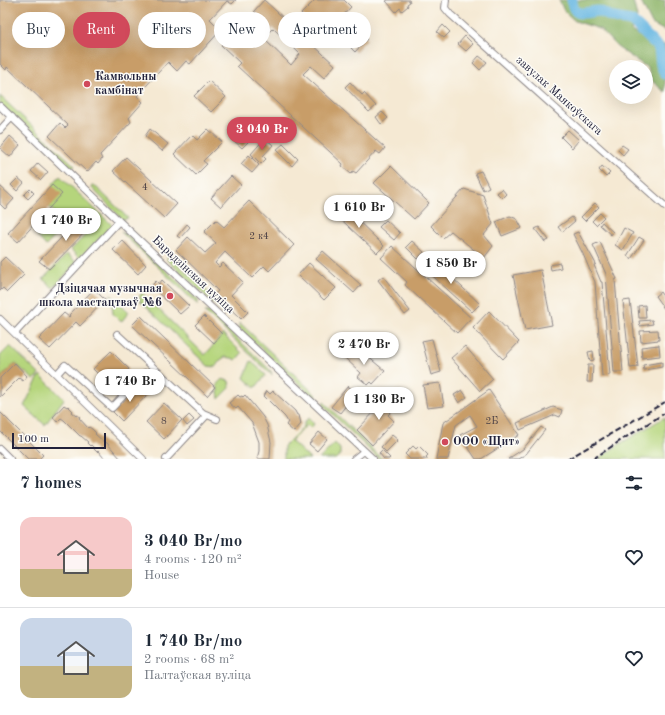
<!DOCTYPE html>
<html lang="en">
<head>
<meta charset="utf-8">
<style>
	:root { --surface:#fff; --page:#f2f2f3; --text:#1f2937; --muted:#747a83; --line:#e0e1e3; --accent:#d1495b }
	body { margin:0; font-family:"Old Standard TT",serif; background:var(--page); color:var(--text); height:100vh; display:flex; flex-direction:column; font-size:15px; white-space:nowrap }
	* { box-sizing:border-box; margin:0 }
	p { font-size:13px; color:var(--muted) }
	.icon { flex:none; width:22px; height:22px; fill:none; stroke:currentColor; stroke-width:2; stroke-linecap:round; stroke-linejoin:round }
	.map { position:relative; height:459px; overflow:hidden }
	.details { display:flex; flex-direction:column; background:var(--surface); flex:1 }
	.details>* { flex:none }
	.guide { position:absolute; left:12px; top:12px; width:400px; height:36px; display:flex; gap:8px }
	.controls { position:absolute; left:609px; top:60px; display:grid; gap:8px }
	.controls a { display:grid; place-items:center; width:44px; height:44px; border-radius:50%; background:var(--surface); box-shadow:0 4px 16px #0002; font-size:20px }
	.scale { position:absolute; left:12px; bottom:10px; width:94px; box-sizing:border-box; padding-left:4px; border:2px solid #22223b; border-top:0; font-size:11px; line-height:14px; white-space:nowrap; color:#22223b; -webkit-text-stroke:3px #fdfcf7; paint-order:stroke }
	.price { position:absolute; translate:-50% -34px; padding:0 9px; border-radius:14px; background:#fff; color:#222; font-size:13px; line-height:26px; filter:drop-shadow(0 1px 2px #0008) }
	.price::after { content:''; position:absolute; left:50%; top:24px; width:12px; height:9px; margin-left:-6px; background:inherit; clip-path:polygon(0 0,100% 0,50% 100%) }
	.price.selected { background:var(--accent); color:#fff }
	ul { padding:0; list-style:none }
	li { display:flex; align-items:center; gap:12px; height:100px; padding:0 20px }
	li+li { border-top:1px solid var(--line) }
	li span { display:grid; place-items:center; flex:none; width:112px; height:80px; border-radius:12px; color:#555 }
	li>.icon { margin-inline-start:auto }
	span .icon { width:48px; height:48px; fill:#fffc; stroke-width:1 }
	li b { font-size:17px }
	h2 { display:flex; justify-content:space-between; align-items:center; height:48px; padding:0 20px; font-size:17px }
	.pill { padding:0 14px; border-radius:18px; background:var(--surface); box-shadow:0 4px 16px #0002; font-size:14px; line-height:36px }
	.pill.selected { background:var(--accent); color:#fff }
	.map>svg:first-child { display:block }
</style>
</head>
<body>
<div class="map">
<svg width="665" height="459" viewBox="0 0 665 459">
	<rect width="100%" height="100%" fill="#fdfcf7"/>
	<filter id="ink" filterUnits="userSpaceOnUse"><feTurbulence type="fractalNoise" baseFrequency=".025" numOctaves="2"/><feDisplacementMap in="SourceGraphic" scale="8" xChannelSelector="R" yChannelSelector="G"/><feConvolveMatrix kernelMatrix="1 2 1 2 8 2 1 2 1" color-interpolation-filters="sRGB"/></filter>
	<filter id="wash" filterUnits="userSpaceOnUse"><feTurbulence type="fractalNoise" baseFrequency=".012" numOctaves="4" result="noise"/><feDisplacementMap in="SourceGraphic" scale="16" xChannelSelector="R" yChannelSelector="G"/><feGaussianBlur stdDeviation="0.9" result="paint"/><feColorMatrix in="noise" values="0 0 0 0 0 0 0 0 0 0 0 0 0 0 0 0 0 1.4 0 .05"/><feComposite in="paint" operator="in"/></filter>
	<g filter="url(#wash)">
		<rect width="100%" height="100%" fill="#f5e9d3"/>
		<path fill="#b5d57c" stroke="#6c7c5c" d="M0,96L75,166L72,168L21,121L0,105Z
			M60,176L112,225L80,259L71,250L94,226L83,215L72,227L49,207L52,185Z
			M93,184L128,218L123,220L92,188Z
			M53,219L59,220L63,226L61,230L46,246L38,237V233Z
			M121,232L126,234L198,300V305Z
			M67,254L77,263L53,288L43,279Z
			M168,255L230,313H224L167,260Z
			M142,293L205,355L223,334L242,353L236,360L232,358L225,357L219,361L216,367L208,366L140,301V295Z
			M111,295L129,312L121,322L113,314Z
			M205,312H210L271,371L272,375Z
			M240,323L317,396L315,397L312,396L239,328Z
			M10,346L39,374L34,380L15,363L0,378V356Z
			M251,361L266,375L255,388L244,378Z
			M40,375L64,399L45,425L24,406Z
			M222,379L229,381L230,388L219,399L217,384Z
			M324,402L382,459H379L323,405Z
			M665,417V459H598L618,445Z
			M309,418L314,424L311,428L307,425L291,441L310,459H284V446L304,426V422Z
			M335,443L340,449V456L335,459H319Z"/>
		<path fill="#90b66c" stroke="#596c54" d="M559,0H633L637,17L631,31L645,39L665,45V92L651,80L648,68L617,47L600,29L575,21L564,11Z
			M640,0H665V31L652,24Z"/>
		<g fill="none" stroke-linecap="round" stroke-linejoin="round">
			<path stroke="#68b7e2" stroke-width="11" d="M572,0C573,20 587,11 599,11L614,18L631,21L638,27L659,48L661,65L665,74"/>
		</g>
		<g id="blocks">
			<path fill="#c89d67" fill-rule="evenodd" d="M0,0H236L232,4L227,1L210,19L221,30L190,64L186,61L177,71L168,62L137,96L143,102L129,118L131,122L100,155L102,159L98,164L96,162L87,172L49,136L60,123L65,128L68,125L7,67L6,70L0,64Z
				M264,0L335,65L324,78L311,66L303,74L385,148L380,154L376,151L356,173L353,171L351,174L342,166L343,164L237,66L240,63L221,45L248,16L258,26L264,20L254,11ZM273,28L300,54L291,65L263,38Z
				M315,0H344L351,7L331,28L320,18L313,25L301,14Z
				M388,0H409L410,2L407,4L408,6L402,11L400,8L396,12L386,1Z
				M443,25L450,32L444,38L437,32Z
				M363,36L367,39L355,52L351,48Z
				M465,36L473,44L466,51L458,44Z
				M479,56L487,62L480,70L473,63Z
				M209,81L226,97L211,112L194,96Z
				M350,82L362,95L364,93L376,106L369,112L345,87Z
				M382,112L388,118L381,124L376,117Z
				M150,129L168,144L162,151L145,136Z
				M208,129L222,142L203,161L207,164L196,175L174,154L192,135L197,140Z
				M568,130L579,140L572,148L561,137Z
				M237,131L248,142L242,148L231,138Z
				M10,136L20,145L10,157L0,148Z
				M265,138L273,145L263,156L266,159L261,164L251,154Z
				M283,144L298,159L292,166L276,150Z
				M622,145L628,149L623,155L618,150Z
				M249,155L259,165L252,173L241,164Z
				M126,157L177,204L164,218L113,171Z
				M38,163L48,172L41,180L31,171Z
				M391,166L429,203L414,219L374,183Z
				M602,166L610,173L606,177L599,170Z
				M481,171L489,187L483,190L475,173Z
				M231,176L241,185L221,207L211,198Z
				M18,178L24,183L17,191L11,185Z
				M52,185L62,194L18,242L8,233Z
				M0,186L14,199L5,209L0,204Z
				M30,189L34,193L28,199L24,195Z
				M464,189L483,195L493,224L484,235L493,246L484,258L451,231L443,238L431,226Z
				M502,189L506,194L502,198L497,193Z
				M249,201L294,245L269,271L264,266L252,278L225,252L215,263L219,267L223,263L243,282L231,295L248,312L241,319L215,294L218,291L176,250L188,237L205,253L216,243L204,232L216,220L224,227Z
				M595,203L599,207L585,221L581,217Z
				M342,205L384,246L377,253L334,213Z
				M600,213L604,217L596,225L592,221Z
				M83,215L93,224L49,269L39,261Z
				M510,216L517,219L522,228L502,236L496,222Z
				M572,217L575,221L562,232L558,227Z
				M386,220L400,233L394,240L379,227Z
				M602,222L613,232L611,235L600,225Z
				M187,224L190,227L180,238L177,236Z
				M539,227L549,240L545,242L535,229Z
				M624,228L633,233L623,250L615,245Z
				M578,232L596,264L594,265L601,282H602L610,375L602,376L595,282L583,254L573,234Z
				M639,237L644,240L631,259L627,256Z
				M122,240L146,265L138,274L113,250Z
				M412,241L424,252L418,259L406,247Z
				M600,242L617,279L615,280L623,372H614L606,274L593,245Z
				M392,246L471,318L457,333L405,285L407,282L381,258Z
				M323,251L361,285L354,293L316,259Z
				M5,257L24,275L7,292L3,288L0,291V262Z
				M431,258L480,304L472,312L423,267Z
				M309,263L336,288L324,300L298,275Z
				M560,263L561,268L551,270L550,265Z
				M541,270L552,325L525,330L513,275Z
				M383,276L410,311L405,315L378,280Z
				M162,280L189,306L180,314L151,286L156,281L159,284Z
				M94,289L105,300L80,326L76,322L50,349L39,339L64,313L69,317L70,316L69,315Z
				M660,292L665,299V310L655,296Z
				M630,300L638,367L630,368L623,301Z
				M645,305L646,318H639L638,306Z
				M489,311L519,342L503,359L473,328Z
				M141,316L215,387L207,396L132,325Z
				M204,316L222,334L214,343L195,325Z
				M652,320L653,324L640,326L639,321Z
				M658,330L659,340L641,342L640,331Z
				M432,339L441,372L431,375L422,341Z
				M354,345L385,371L373,384L371,382L368,385L358,377L361,373L344,357Z
				M659,345L660,356L642,358L641,347Z
				M465,346L493,379L480,391L451,358Z
				M111,351L129,369L111,387L93,369Z
				M593,351L594,360L590,361L588,352Z
				M662,362V367L644,370L643,365Z
				M15,363L27,376L23,381L19,378L0,397V378Z
				M588,365H593L592,382H587Z
				M440,383L444,406L427,408L423,385Z
				M138,385L148,394L122,421L113,412Z
				M348,386L356,393L340,413L331,407Z
				M462,390L467,397L459,403L454,395Z
				M489,390L519,435L481,459H476L460,435L477,426L470,415L456,425L448,459H436L443,423Z
				M267,391L270,394L273,391L295,411L297,415H299L301,424L294,432L286,425L288,422L285,417L264,396Z
				M393,394L401,402L388,415L394,421L372,445L357,430L380,406L381,407Z
				M238,395L240,397L242,396L243,397L245,395L263,417L267,425L271,442L270,459H257L259,451V442L252,423L238,407L236,409L229,403Z
				M164,403L182,420L164,439L146,422Z
				M64,405L67,407L68,406L73,411L72,412L77,416V415L80,417L79,418L88,428L89,427L92,429L96,433L95,434L105,443L106,442L121,459H103L104,458L98,451L97,452L94,449H95L91,445L90,446L87,443L88,442L81,436H80L64,420L61,418L57,422L53,417Z
				M553,407L562,410L560,417L555,415L520,430L517,423Z
				M0,412L43,455L39,459H28L0,431Z
				M189,415L194,420L187,426L183,421Z
				M541,427L545,430L526,454L518,459H508L523,449Z
				M319,432L327,439L317,451L309,444Z
				M392,435L398,440L386,452L381,447Z
				M413,446L416,449L419,446L428,455L426,457L428,459H410L405,454Z
				M382,450L390,458L389,459H384L379,453Z"/>
		</g>
	</g>
	<g filter="url(#ink)">
		<use href="#blocks" fill-opacity="0" stroke="#8c8687" stroke-width="1"/>
		<g fill="none" stroke-linecap="round" stroke-linejoin="round">
			<g stroke="#8c8687" stroke-width="8">
				<path id="street" d="M446,0L445,8L450,14L665,206
					M0,106L119,221L373,459
					M0,130L12,117
					M0,319L143,459
					M15,333L119,221
					M117,334L203,413L217,419
					M57,374L65,365L112,408L145,373
					M0,449L10,459
					M166,459L206,416
					M354,459L364,451"/>
			</g>
			<use href="#street" stroke="#fff" stroke-width="6"/>
			<path stroke="#22223b" stroke-width="2" stroke-dasharray="6 3" stroke-linecap="butt" d="M568,459L665,402
				M593,459L623,439L665,413"/>
		</g>
	</g>
	<g fill="#d1495b" stroke="#fdfcf7" stroke-width="1.5">
		<circle cx="87" cy="84" r="4"/>
		<circle cx="170" cy="296" r="4"/>
		<circle cx="445" cy="442" r="4"/>
	</g>
	<g text-anchor="middle" dominant-baseline="central" stroke-width="3" stroke-linejoin="round" paint-order="stroke">
		<g font-size="10" fill="#4c4146">
			<text x="145" y="187">4</text>
			<text x="259" y="236">2 к4</text>
			<text x="164" y="421">8</text>
			<text x="492" y="421">2Б</text>
		</g>
		<g font-size="12" font-weight="bold" fill="#22223b" stroke="#fdfcf7" text-anchor="start">
			<text x="95" y="77">Камвольны<tspan x="95" dy="14">камбінат</tspan></text>
			<text x="162" y="289" text-anchor="end">Дзіцячая музычная<tspan x="162" dy="14">школа мастацтваў №6</tspan></text>
			<text x="453" y="442">ООО «Щит»</text>
		</g>
		<g font-size="12" fill="#22223b" stroke="#fdfcf7">
			<text transform="translate(559 96) rotate(42)">завулак Маякоўскага</text>
			<text transform="translate(193 275) rotate(43)">Барадзінская вуліца</text>
		</g>
	</g>
</svg>
<div class="controls">
<a><svg class="icon" aria-label="layers" viewBox="0 0 24 24"><path d="M12 4l9 5-9 5-9-5zM3 14l9 5 9-5"/></svg></a>
</div>
<div class="scale">100 m</div>
<b class="price selected" style="left:262px;top:151px">3 040 Br</b>
<b class="price" style="left:359px;top:229px">1 610 Br</b>
<b class="price" style="left:66px;top:242px">1 740 Br</b>
<b class="price" style="left:451px;top:285px">1 850 Br</b>
<b class="price" style="left:364px;top:366px">2 470 Br</b>
<b class="price" style="left:130px;top:403px">1 740 Br</b>
<b class="price" style="left:379px;top:421px">1 130 Br</b>
<div class="guide">
<a class="pill">Buy</a>
<a class="pill selected">Rent</a>
<a class="pill">Filters</a>
<a class="pill">New</a>
<a class="pill">Apartment</a>
</div>
</div>
<section class="details">
<h2>7 homes<svg class="icon" aria-label="filters" viewBox="0 0 24 24"><path d="M4 7h16M4 17h16"/><circle cx="9" cy="7" r="2"/><circle cx="15" cy="17" r="2"/></svg></h2>
<ul>
<li><span style="background:linear-gradient(#f6c9c9 65%,#c2b280 0)"><svg class="icon" aria-label="home" viewBox="0 0 24 24"><path d="M3 11l9-7 9 7M6 9v11h12V9"/></svg></span><div><b>3 040 Br/mo</b><p>4 rooms · 120 m²</p><p>House</p></div><svg class="icon" aria-label="heart" viewBox="0 0 24 24"><path d="M12 20l-8-8c-3-5 5-10 8-4 3-6 11-1 8 4z"/></svg></li>
<li><span style="background:linear-gradient(#c9d6e8 60%,#c2b280 0)"><svg class="icon" aria-label="home" viewBox="0 0 24 24"><path d="M3 11l9-7 9 7M6 9v11h12V9"/></svg></span><div><b>1 740 Br/mo</b><p>2 rooms · 68 m²</p><p>Палтаўская вуліца</p></div><svg class="icon" aria-label="heart" viewBox="0 0 24 24"><path d="M12 20l-8-8c-3-5 5-10 8-4 3-6 11-1 8 4z"/></svg></li>
</ul>
</section>
</body>
</html>
